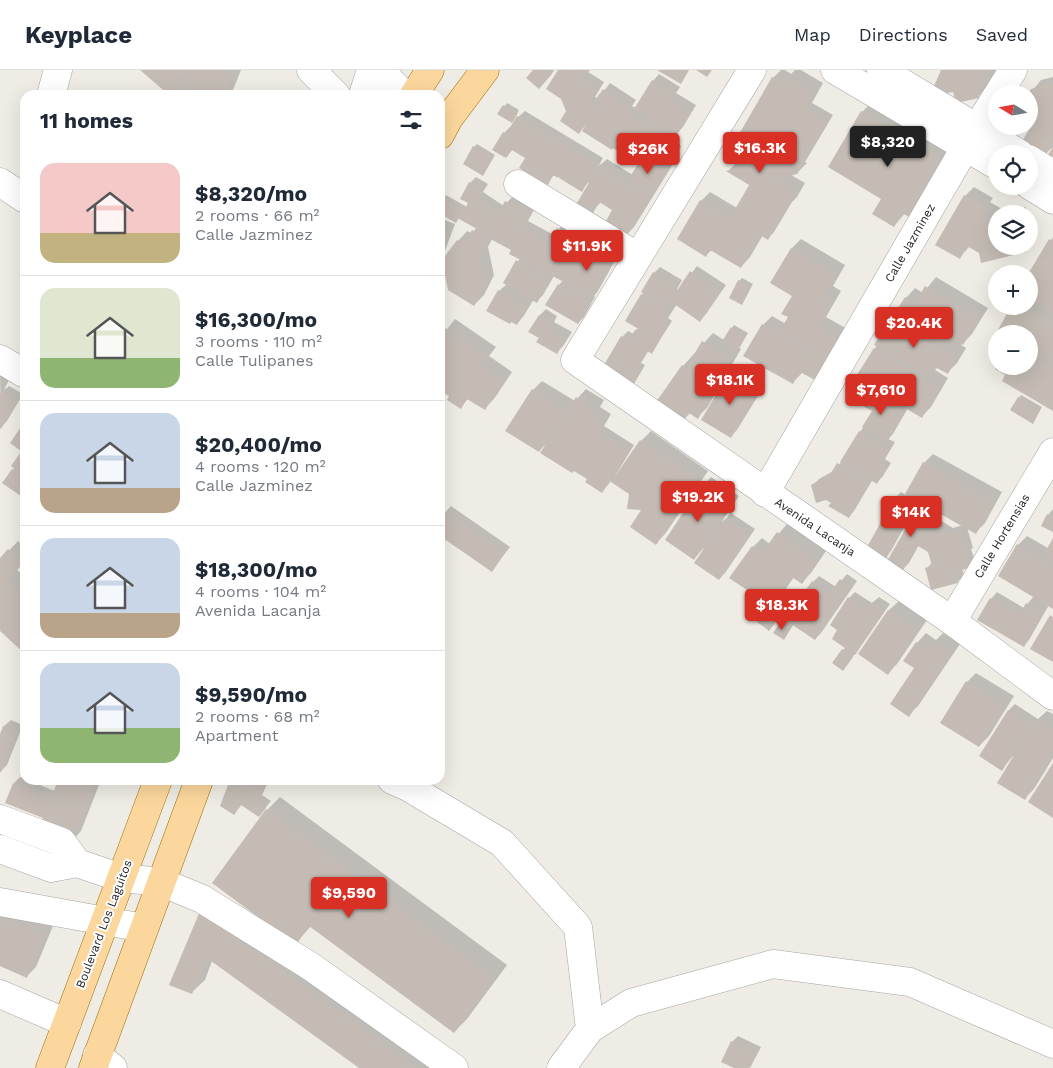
<!DOCTYPE html>
<html lang="en">
<head>
<meta charset="utf-8">
<style>
	:root { --surface:#fff; --page:#f6f6f7; --text:#1f2937; --muted:#747a83; --line:#e0e1e3; --accent:#d93025 }
	body { margin:0; font-family:"Work Sans",sans-serif; background:var(--page); color:var(--text); height:100vh; display:flex; flex-direction:column; font-size:19px; white-space:nowrap }
	* { box-sizing:border-box; margin:0 }
	p { font-size:16px; color:var(--muted) }
	.icon { flex:none; width:28px; height:28px; fill:none; stroke:currentColor; stroke-width:2; stroke-linecap:round; stroke-linejoin:round }
	.map { position:relative; flex:1; overflow:hidden }
	.panel { position:absolute; left:20px; top:20px; width:425px; height:695px; display:flex; flex-direction:column; background:var(--surface); border-radius:15px; box-shadow:0 5px 20px #0002 }
	.panel>* { flex:none }
	.needle { width:32px; rotate:281deg }
	.fabs { position:absolute; left:988px; top:15px; display:grid; gap:10px }
	.fabs a { display:grid; place-items:center; width:50px; height:50px; border-radius:50%; background:var(--surface); box-shadow:0 5px 20px #0002; font-size:25px }
	.price { position:absolute; translate:-50% -42px; padding:0 11px; border-radius:5px; background:var(--accent); color:#fff; font-size:16px; line-height:32px; filter:drop-shadow(0 1px 2px #0008) }
	.price::after { content:''; position:absolute; left:50%; top:30px; width:15px; height:11px; margin-left:-8px; background:inherit; clip-path:polygon(0 0,100% 0,50% 100%) }
	.price.active { background:#222; color:#fff }
	ul { padding:0; list-style:none }
	li { display:flex; align-items:center; gap:15px; height:125px; padding:0 20px }
	li+li { border-top:1px solid var(--line) }
	li span { display:grid; place-items:center; flex:none; width:140px; height:100px; border-radius:15px; color:#555 }
	li>.icon { margin-inline-start:auto }
	span .icon { width:60px; height:60px; fill:#fffc; stroke-width:1 }
	li b { font-size:21px }
	h2 { display:flex; justify-content:space-between; align-items:center; height:60px; padding:0 20px; font-size:21px }
	header { display:flex; align-items:center; gap:30px; box-sizing:border-box; height:70px; padding:0 25px; background:var(--surface); border-bottom:1px solid var(--line) }
	header strong { font-size:24px }
	nav { display:flex; gap:28px; margin-inline-start:auto; font-size:18px }
	.map>svg:first-child { display:block }
</style>
</head>
<body>
<header>
<strong>Keyplace</strong>
<nav><a>Map</a><a>Directions</a><a>Saved</a></nav>
</header>
<div class="map">
<svg width="1053" height="998" viewBox="0 0 1053 998">
	<rect width="100%" height="100%" fill="#efece5"/>
	<path fill="#0003" fill-rule="evenodd" d="M142,0H241L231,25H179L182,17L174,25H171Z
		M534,0H553L554,1L542,15Z
		M560,0H590L588,2L604,12L595,27L598,29L610,13L636,30L632,36L636,38L653,11L659,4L680,17L676,23L696,35L683,57L677,63L672,60L681,77L675,83L662,88L673,94L634,157L628,163L614,140L601,132L593,141L589,112L581,120L555,104L547,113L527,87L513,79L506,87L504,63L510,57L512,58L518,47L525,41L603,88L598,97L607,89L633,105L645,85L636,92L586,55L579,62L568,41Z
		M781,0H785L791,4L795,0H801L823,13L812,33L833,45L805,92L807,93L798,102L791,105L805,113L797,127L792,132L774,162L768,168L763,165L750,187L741,197L712,180L706,185L701,131L710,122L737,138L751,114L728,101L737,92L744,90L746,69L739,66L773,8Z
		M943,0H997L987,17L978,27L954,21Z
		M1053,7V77L1041,88L1036,51L1029,47V25L1041,10Z
		M507,33L519,40L512,52L499,44Z
		M871,33L896,48L894,51L919,66L916,73L925,64L957,83L894,156L886,122L862,42Z
		M477,74L495,85L483,105L474,77Z
		M476,107L488,114L483,122L504,136L513,126L535,138L528,151L554,165L564,153L588,166L583,177L590,170L618,185L598,221L594,226L595,227L584,247L578,253L559,215L563,210L554,206L543,225L537,231L534,229L523,247L517,253L499,221L507,214L520,188L513,180L492,169L488,177L494,205L484,225L474,235L458,171L467,161L472,163L477,157L459,148L456,151L440,142V134L446,125L467,137L470,133V113Z
		M974,117L993,128L990,132L1007,142L1026,137L1027,144H996V176H1029V149L1034,171L1025,181L970,176L960,187L965,126Z
		M440,148L455,154L440,194Z
		M1053,167V340L1029,296V264L1013,236H1029V224L1032,225L1034,221L1029,218V205Z
		M801,169L845,195L833,216L841,221L826,247L847,259L824,299L814,309L803,302L793,312L763,255L772,246L786,254L790,247L793,226L792,178Z
		M697,196L726,215L706,244L700,250L677,234L668,248L672,251L654,279L649,280L641,293L645,295L634,314L628,320L622,267L628,261L634,264L638,258L642,225L654,203L660,197L682,210L677,219L679,220Z
		M936,207L988,238L972,264L961,275L966,278L957,293L947,303L938,297L935,300L948,308L931,337L922,346L908,338L893,364L888,369L895,372L885,389L891,393L883,406L877,412L873,409L854,441L848,447L813,416L819,409L835,400L845,387L873,341L868,321L872,317L875,278L878,275L876,274L906,228L915,218L923,223Z
		M742,208L753,214L742,234L739,211Z
		M546,239L557,246L554,252L572,262L563,276L557,282L540,268L530,262L540,245Z
		M455,249L496,277L489,286L512,302L494,329L484,339L469,328L460,337L451,326L440,320V268Z
		M734,255L748,263L739,278L741,279L707,338L697,347L690,343L680,353L683,296L713,263L724,270Z
		M735,299L764,316L737,360L731,366L729,305Z
		M0,304L9,310L4,320L9,316L23,324L7,351L1,357Z
		M542,311L575,331L586,319L604,330L600,337L611,344L604,356L634,375L615,406L616,407L641,371L651,361L708,401L665,464L656,473L643,439L630,424L611,411L602,422L547,373L539,381L533,320Z
		M1021,325L1042,337L1035,349L1019,328Z
		M25,378V427L13,400Z
		M933,384L1002,422L985,453L976,462L967,457L973,478L971,479L975,491L968,497L962,499L964,505L957,512L927,498L933,492L929,482L919,475L909,493L903,499L889,491L920,436L923,433L919,430L891,481L885,487L868,478L895,428L901,422L906,425L924,393ZM938,441L963,455L953,458L938,449L930,458Z
		M711,407L739,426L722,451L723,452L731,443L755,459L725,503L719,509L704,478L694,488L666,469L702,417Z
		M451,436L510,477L492,500L440,465V448Z
		M1053,439V461L1048,445Z
		M787,454L826,481L811,503L802,512L794,507L781,526L770,537L781,544L772,557L766,539L770,535L753,477L762,468L770,474Z
		M1027,466L1048,478L1053,470V537L1049,535L1029,570L1023,576L979,549L991,529L997,522L1024,538L1034,526L1018,475Z
		M18,471L25,477V491L17,500L25,507V582L0,559V490Z
		M847,504L857,511L821,563L815,569L794,554L786,566L782,552L784,549L786,551L813,512L819,506L836,517Z
		M855,522L872,533L879,527L890,534L846,596L843,580L846,577L839,560L849,528Z
		M899,531L927,550L897,594L888,603L860,584L889,540Z
		M926,563L936,570L943,563L960,574L918,636L908,645L916,598L905,591L917,573Z
		M976,603L1014,626L989,666L979,676L967,612Z
		M1015,634L1038,649L1047,641L1053,644V688L1034,719L1024,729L1015,687L1013,686L1002,699L981,686L1009,640Z
		M11,650L23,655L7,695L1,701L0,668L4,656Z
		M20,707L55,721L60,710H101L81,761L72,771L14,713Z
		M230,710H269L262,725L271,731L259,746L242,734L234,744Z
		M280,727L507,895L467,949L454,962L311,856L296,873L214,813L267,740Z
		M213,829L436,998H362L212,891L205,910L192,922Z
		M8,837L53,856L36,897L27,906L0,895V845Z
		M738,966L761,977L750,998H737L732,972Z"/>
	<path fill="#c4bcb4" d="M140,0H184L174,25H169Z
		M187,0H222L232,5L225,25H177Z
		M533,0H547L552,4L539,19L526,8Z
		M558,0H570L599,19L590,33L596,37L579,64L560,51L566,41L561,29L546,19Z
		M574,0H590L585,7Z
		M657,0H689L681,14Z
		M696,0H712L707,7Z
		M941,0H987L990,15L977,18L979,28L956,33L953,22L947,23L934,16Z
		M787,6L815,23L805,38L827,51L799,101L777,87L776,89L799,103L777,111L796,123L768,170L760,165L741,198L710,180L706,187L677,169L700,130L730,148L749,115L726,101L742,97L744,70L738,66L772,7L783,13Z
		M652,10L675,23L671,30L691,42L677,65L634,39Z
		M1053,13V70L1042,90L1019,76L1034,52L1029,49L1028,24L1031,19Z
		M603,19L631,37L627,42L643,52L646,48L671,64L668,69L676,84L658,91L650,86L649,89L643,84L637,94L613,78L612,80L582,61L600,33L595,30Z
		M503,35L518,43L512,53L497,44Z
		M861,41L914,72L901,95L915,72L948,92L914,150L902,143L894,157L872,144L881,129L828,97Z
		M517,46L598,94L582,122L559,108L562,101L558,108L553,105L548,115L519,98L525,88L512,80L506,88L492,80L503,62L506,64Z
		M473,76L493,88L483,106L463,94Z
		M1053,77V92L1046,88Z
		M643,86L668,100L653,125L628,110Z
		M600,94L619,106L615,113L619,108L651,127L628,164L606,151L612,140L599,132L593,143L577,133Z
		M469,112L483,120L478,129L492,136L479,160L459,149L468,133L460,129Z
		M964,125L985,137L982,142L996,150V176H1024L1026,182L981,193L979,183L967,176L960,189L935,175Z
		M442,127L464,139L456,153L440,144V131Z
		M505,131L530,144L523,157L549,172L545,178L557,158L583,173L562,211L509,184L511,180L479,163L492,138L499,142Z
		M440,156L450,161L440,186Z
		M472,160L488,170L479,187L485,216L474,236L448,220L442,190L457,170L465,173Z
		M1049,169L1053,172V244L1029,229L1033,221L1029,219L1028,204Z
		M583,175L613,191L592,229L562,213Z
		M791,178L837,205L824,226L833,231L818,257L838,269L826,290L779,262L788,247L781,244L792,226L770,213Z
		M516,190L550,210L537,233L503,213Z
		M690,201L720,222L700,252L670,231Z
		M653,202L677,216L665,236L641,222Z
		M738,210L751,217L742,235L729,228Z
		M558,214L590,233L578,254L545,235Z
		M925,216L979,248L963,275L952,269L947,278L893,246L905,227L915,233Z
		M498,220L528,237L517,255L511,252L510,254L486,241Z
		M641,224L671,242L663,255L667,257L652,284L647,281L636,300L639,302L628,321L604,295L621,266L628,270L636,259L657,270L625,251Z
		M1011,236H1025L1053,253V293L1029,278V264H1004L998,260Z
		M539,245L552,252L549,258L566,269L557,284L536,272L539,268L528,262Z
		M890,248L957,287L948,304L935,297L929,307L874,275Z
		M762,254L825,291L815,310L800,302L793,314L743,286Z
		M731,257L746,266L737,282L721,273Z
		M445,258L487,286L481,296L504,311L485,340L467,329L461,339L447,330L449,326L440,321V266Z
		M702,271L732,289L698,349L689,343L681,355L654,335L682,295L686,298Z
		M874,278L940,317L922,348L855,308Z
		M1029,282L1053,296V341L1002,311L1005,305L995,299L996,296H1029Z
		M728,304L759,322L731,368L701,350Z
		M532,319L566,340L539,382L505,361Z
		M867,320L905,342L887,372L862,357L872,341L859,334Z
		M2,321L18,331L1,359L0,358V324Z
		M576,327L595,340L591,346L603,354L598,362L629,382L602,423L585,412L587,409L574,401L572,403L540,383Z
		M1018,327L1040,340L1033,354L1010,340Z
		M25,351V375L21,381L10,373Z
		M859,361L890,379L880,395L886,399L877,414L840,392Z
		M640,370L700,411L656,475L630,457L641,440L627,439L629,424L611,412Z
		M25,376V406L11,396Z
		M923,392L994,432L976,464L905,424Z
		M837,393L870,413L849,448L828,436L831,433L826,430L816,433L811,415L831,403Z
		M12,399L25,408V429L2,413Z
		M701,416L730,436L694,490L665,470Z
		M894,428L913,438L886,489L866,479Z
		M919,436L934,445L903,500L887,491Z
		M444,441L505,483L492,502L440,466V446Z
		M1047,444L1053,447V462L1041,456Z
		M724,449L750,466L719,510L694,493Z
		M931,454L947,464L960,460L967,485L946,491L966,486L969,498L955,502L958,513L931,520L925,498L932,496L928,482L918,476Z
		M777,462L818,491L802,514L792,507L772,537L729,508L752,476L762,483Z
		M1053,468V491L1043,486Z
		M1017,474L1053,496V539L998,506Z
		M8,479L23,493L8,510L25,525V584L0,561V488Z
		M840,509L851,517L815,570L785,550L812,511L830,523Z
		M848,527L867,539L872,532L885,541L855,585L832,569L837,560L830,555Z
		M990,528L1019,545L1026,533L1043,544L1024,577L977,550Z
		M765,538L779,547L769,561L756,551Z
		M888,540L918,560L888,605L858,584Z
		M1050,545L1053,547V592L1030,579Z
		M781,551L791,558L784,570L773,563Z
		M933,571L951,584L909,647L890,634L914,598L903,591L916,572L927,580Z
		M842,579L853,587L843,601L832,593Z
		M966,611L1005,636L979,677L940,653Z
		M1008,640L1032,654L1002,701L979,686Z
		M1036,649L1053,659V684L1025,730L997,713Z
		M3,656L17,662L1,702H0V664Z
		M1053,693V748L1028,732Z
		M58,710H96L72,772L39,759L43,748L5,733L13,713L51,728Z
		M227,710H266L258,731Z
		M229,712L266,738L259,747L241,735L234,745L220,736Z
		M266,739L495,908L454,963L309,856L296,875L212,813Z
		M200,841L415,998H359L207,888L192,924L169,915Z
		M0,847L45,865L27,908L0,896Z
		M731,971L756,983L749,998H734L721,992Z"/>
	<g fill="none" stroke-linecap="round" stroke-linejoin="round">
		<g stroke="#a5a5a5" stroke-width="29">
			<path id="minor" d="M311,0L336,25
				M380,0L404,25
				M752,0L575,290L952,551L1053,626
				M835,0L996,95
				M881,0L1020,84
				M998,24L1013,0
				M51,25L58,0
				M363,25L371,0
				M1029,89L1053,104
				M0,112L25,129
				M518,114L638,187
				M1029,115L1053,130
				M0,289L25,304
				M765,423L966,76L996,27
				M952,551L1053,382
				M392,710L408,717L502,773L578,857L590,959
				M0,749L62,772L77,793L121,808L161,812L202,829L310,896L454,998
				M0,779L51,798L77,793
				M0,832L144,858
				M0,924L67,953
				M97,985L113,998
				M561,998L590,959L631,933L773,894L910,912L1053,974"/>
		</g>
		<g stroke="#996d00" stroke-width="29">
			<path id="major" d="M414,25L430,0
				M440,65L449,48L485,0
				M50,998L158,710
				M93,998L199,710"/>
		</g>
		<use href="#minor" stroke="#fff" stroke-width="28"/>
		<use href="#major" stroke="#fcd79d" stroke-width="28"/>
	</g>
	<g text-anchor="middle" dominant-baseline="central" stroke-width="4" stroke-linejoin="round" paint-order="stroke">
		<g font-size="12" fill="#1e1e1e" stroke="#fff">
			<text transform="translate(910 173) rotate(-60)">Calle Jazminez</text>
			<text transform="translate(815 457) rotate(34)">Avenida Lacanja</text>
			<text transform="translate(1002 466) rotate(-59)">Calle Hortensias</text>
			<text transform="translate(104 854) rotate(-69)">Boulevard Los Laguitos</text>
		</g>
	</g>
</svg>
<div class="fabs">
<a><svg class="needle" viewBox="-14 -14 28 28"><path d="M0-13l5 13h-10z" fill="#e53935"/><path d="M0 13l5-13h-10z" fill="#747a83"/></svg></a>
<a><svg class="icon" aria-label="locate" viewBox="0 0 24 24"><circle cx="12" cy="12" r="6"/><path d="M12 2v4M12 18v4M2 12h4M18 12h4"/></svg></a>
<a><svg class="icon" aria-label="layers" viewBox="0 0 24 24"><path d="M12 4l9 5-9 5-9-5zM3 14l9 5 9-5"/></svg></a>
<a>+</a>
<a>−</a>
</div>
<b class="price active" style="left:888px;top:98px">$8,320</b>
<b class="price" style="left:760px;top:104px">$16.3K</b>
<b class="price" style="left:648px;top:105px">$26K</b>
<b class="price" style="left:587px;top:202px">$11.9K</b>
<b class="price" style="left:914px;top:279px">$20.4K</b>
<b class="price" style="left:730px;top:336px">$18.1K</b>
<b class="price" style="left:881px;top:346px">$7,610</b>
<b class="price" style="left:698px;top:453px">$19.2K</b>
<b class="price" style="left:911px;top:468px">$14K</b>
<b class="price" style="left:782px;top:561px">$18.3K</b>
<b class="price" style="left:349px;top:849px">$9,590</b>
<section class="panel">
<h2>11 homes<svg class="icon" aria-label="filters" viewBox="0 0 24 24"><path d="M4 7h16M4 17h16"/><circle cx="9" cy="7" r="2"/><circle cx="15" cy="17" r="2"/></svg></h2>
<ul>
<li><span style="background:linear-gradient(#f6c9c9 70%,#c2b280 0)"><svg class="icon" aria-label="home" viewBox="0 0 24 24"><path d="M3 11l9-7 9 7M6 9v11h12V9"/></svg></span><div><b>$8,320/mo</b><p>2 rooms · 66 m²</p><p>Calle Jazminez</p></div></li>
<li><span style="background:linear-gradient(#dfe7d0 70%,#8fb573 0)"><svg class="icon" aria-label="home" viewBox="0 0 24 24"><path d="M3 11l9-7 9 7M6 9v11h12V9"/></svg></span><div><b>$16,300/mo</b><p>3 rooms · 110 m²</p><p>Calle Tulipanes</p></div></li>
<li><span style="background:linear-gradient(#c9d6e8 75%,#b9a48a 0)"><svg class="icon" aria-label="home" viewBox="0 0 24 24"><path d="M3 11l9-7 9 7M6 9v11h12V9"/></svg></span><div><b>$20,400/mo</b><p>4 rooms · 120 m²</p><p>Calle Jazminez</p></div></li>
<li><span style="background:linear-gradient(#c9d6e8 75%,#b9a48a 0)"><svg class="icon" aria-label="home" viewBox="0 0 24 24"><path d="M3 11l9-7 9 7M6 9v11h12V9"/></svg></span><div><b>$18,300/mo</b><p>4 rooms · 104 m²</p><p>Avenida Lacanja</p></div></li>
<li><span style="background:linear-gradient(#c9d6e8 65%,#8fb573 0)"><svg class="icon" aria-label="home" viewBox="0 0 24 24"><path d="M3 11l9-7 9 7M6 9v11h12V9"/></svg></span><div><b>$9,590/mo</b><p>2 rooms · 68 m²</p><p>Apartment</p></div></li>
</ul>
</section>
</div>
</body>
</html>
